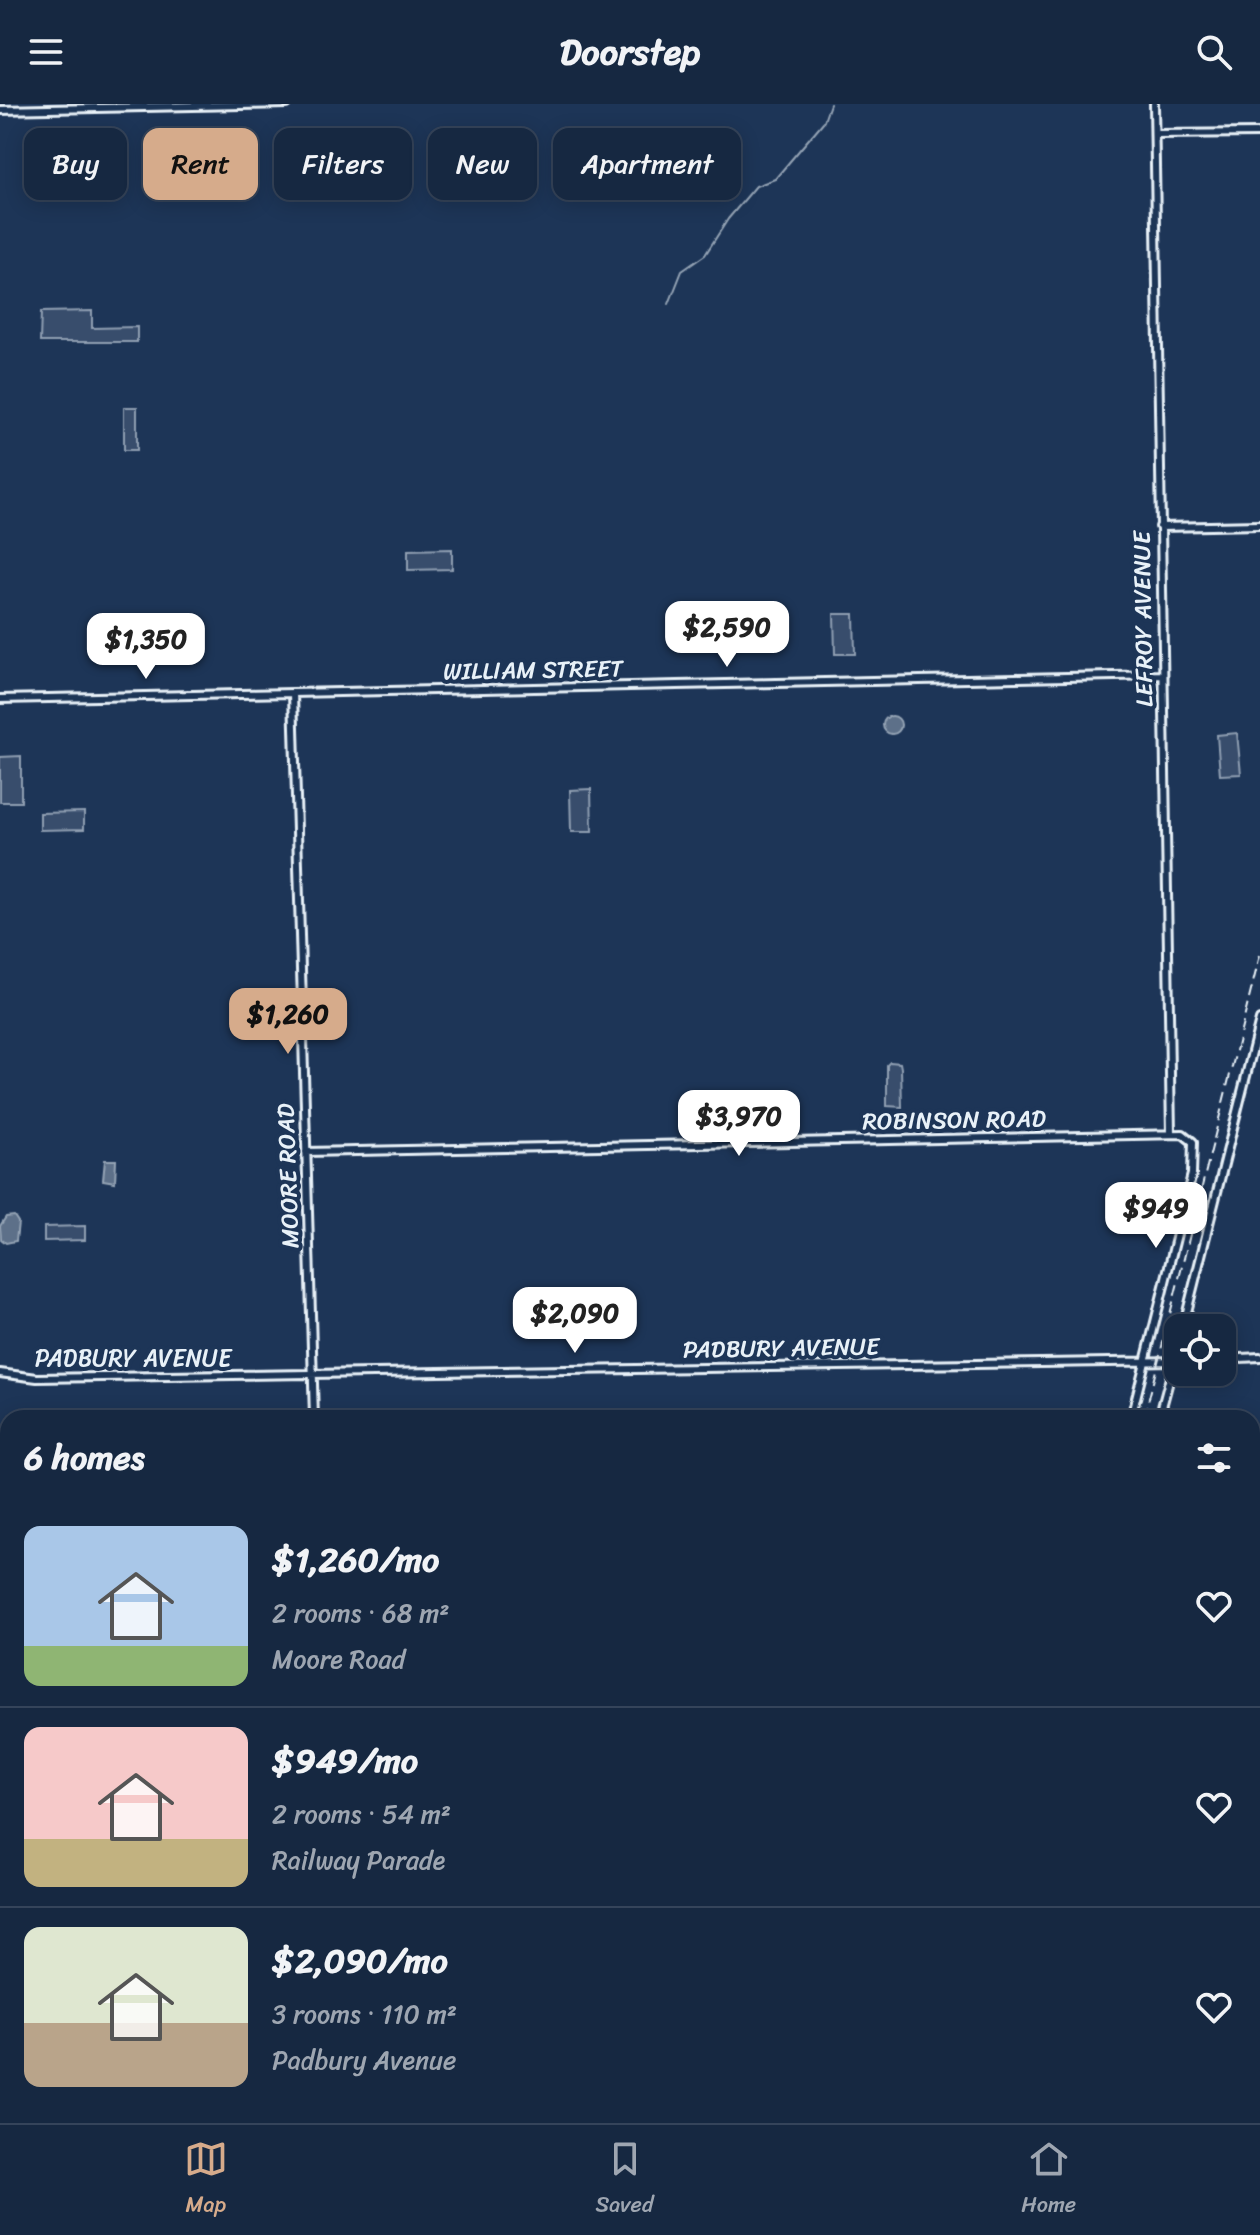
<!DOCTYPE html>
<html lang="en">
<head>
<meta charset="utf-8">
<style>
	:root { --surface:#162841; --page:#23344c; --text:#f1f3f6; --muted:#9ea6b1; --line:#35445a; --accent:#d6ab8b }
	body { margin:0; font-family:Sriracha,sans-serif; background:var(--page); color:var(--text); height:100vh; display:flex; flex-direction:column; font-size:30px; white-space:nowrap }
	* { box-sizing:border-box; margin:0 }
	p { font-size:26px; color:var(--muted) }
	.icon { flex:none; width:44px; height:44px; fill:none; stroke:currentColor; stroke-width:2; stroke-linecap:round; stroke-linejoin:round }
	.map { position:relative; flex:1; overflow:hidden }
	.side { position:absolute; left:0px; top:1306px; width:1260px; height:714px; display:flex; flex-direction:column; background:var(--surface); border-radius:24px 24px 0 0; box-shadow:0 4px 20px #0003,0 0 0 2px var(--line) }
	.side>* { flex:none }
	.banner { position:absolute; left:24px; top:24px; width:800px; height:72px; display:flex; gap:16px }
	.buttons { position:absolute; left:1164px; top:1210px; display:grid; gap:16px }
	.buttons a { display:grid; place-items:center; width:72px; height:72px; border-radius:16px; background:var(--surface); box-shadow:0 4px 20px #0003,0 0 0 2px var(--line); font-size:40px }
	.price { position:absolute; translate:-50% -68px; padding:0 18px; border-radius:16px; background:#fff; color:#222; font-size:26px; line-height:52px; filter:drop-shadow(0 2px 4px #0008) }
	.price::after { content:''; position:absolute; left:50%; top:48px; width:24px; height:18px; margin-left:-12px; background:inherit; clip-path:polygon(0 0,100% 0,50% 100%) }
	.price.selected { background:var(--accent); color:#111 }
	ul { padding:0; list-style:none }
	li { display:flex; align-items:center; gap:24px; height:200px; padding:0 24px }
	li+li { border-top:2px solid var(--line) }
	li span { display:grid; place-items:center; flex:none; width:224px; height:160px; border-radius:16px; color:#555 }
	li>.icon { margin-inline-start:auto }
	span .icon { width:96px; height:96px; fill:#fffc; stroke-width:1 }
	li b { font-size:34px }
	h2 { display:flex; justify-content:space-between; align-items:center; height:96px; padding:0 24px; font-size:34px }
	.chip { padding:0 28px; border-radius:16px; background:var(--surface); box-shadow:0 4px 20px #0003,0 0 0 2px var(--line); font-size:28px; line-height:72px }
	.chip.selected { background:var(--accent); color:#111 }
	header { display:flex; justify-content:space-between; align-items:center; height:104px; padding:0 24px; background:var(--surface); font-size:36px; font-weight:700 }
	.tab-bar { display:flex; justify-content:space-around; align-items:center; height:112px; border-top:2px solid var(--line); background:var(--surface); font-size:22px; color:var(--muted) }
	.tab-bar a { display:grid; justify-items:center; gap:4px }
	.tab-bar .selected { color:var(--accent) }
	.map>svg:first-child { display:block }
</style>
</head>
<body>
<header><svg class="icon" aria-label="menu" viewBox="0 0 24 24"><path d="M4 6h16M4 12h16M4 18h16"/></svg>Doorstep<svg class="icon" aria-label="search" viewBox="0 0 24 24"><circle cx="10" cy="10" r="6"/><path d="M15 15l6 6"/></svg></header>
<div class="map">
<svg width="1260" height="2019" viewBox="0 0 1260 2019">
	<rect width="100%" height="100%" fill="#1d3557"/>
	<filter id="ink" filterUnits="userSpaceOnUse"><feTurbulence type="fractalNoise" baseFrequency=".0125" numOctaves="2"/><feDisplacementMap in="SourceGraphic" scale="16" xChannelSelector="R" yChannelSelector="G"/><feConvolveMatrix kernelMatrix="1 2 1 2 8 2 1 2 1" color-interpolation-filters="sRGB"/></filter>
	<g filter="url(#ink)">
		<path fill="#374d6c" stroke="#909fb2" stroke-width="2" d="M92,207V224L137,223V238H40L41,208Z
			M124,303H137V346H124Z
			M452,445V465L408,466V446Z
			M834,510H854L855,550H835Z
			M1237,629L1241,670L1220,671L1217,631Z
			M21,652V698H0V653Z
			M591,685L592,728H571L570,686Z
			M84,708V725L40,726V709Z
			M890,958L900,959L901,964L902,1003L887,1002V961Z
			M85,1122V1136L44,1137V1123Z"/>
		<path fill="#5d7089" stroke="#95a4b5" stroke-width="2" d="M883 621a9 9 0 1 1 18 0a9 9 0 1 1-18 0Z
			M105,1056H116L115,1078L103,1076Z
			M14,1112L18,1118L16,1137L6,1139L1,1135L0,1122L6,1113Z"/>
		<g fill="none" stroke-linecap="round" stroke-linejoin="round">
			<path stroke="#95a4b5" stroke-width="2" d="M669,200L682,167L705,151L728,115L756,82L775,75L824,17L830,0
				M0,1487L8,1488
				M1252,1967L1260,1960
				M681,2012L688,2019
				M771,2019L782,2017L783,2019
				M1213,2019L1216,2012"/>
			<g stroke="#e8f1f8" stroke-width="12">
				<path id="minor" d="M1154,0L1171,1030
					M0,6L287,0
					M1155,30L1260,29
					M1160,423L1260,421
					M293,589L314,1314
					M0,595L1162,571
					M306,1048L1183,1030L1193,1038L1192,1070L1131,1314
					M1183,1224L1260,916
					M1222,1255L1260,1253
					M0,1269L37,1274L1178,1257
					M1159,1314L1178,1244
					M0,1663L8,1665
					M1252,2006H1260
					M1143,2012L1144,2019
					M34,2019L337,2015"/>
			</g>
			<use href="#minor" stroke="#1d3557" stroke-width="6"/>
			<path stroke="#e8f1f8" stroke-width="2" stroke-dasharray="12 6" stroke-linecap="butt" d="M1144,1314L1260,851
				M1124,2012L1125,2019
				M1107,2019V2012"/>
		</g>
	</g>
	<g text-anchor="middle" dominant-baseline="central" stroke-width="8" stroke-linejoin="round" paint-order="stroke">
		<g font-size="24" fill="#e8f1f8" stroke="#1d3557">
			<text transform="translate(1143 515) rotate(-91)">LEFROY AVENUE</text>
			<text transform="translate(533 566) rotate(-1)">WILLIAM STREET</text>
			<text transform="translate(954 1016) rotate(-1)">ROBINSON ROAD</text>
			<text transform="translate(288 1072) rotate(-92)">MOORE ROAD</text>
			<text transform="translate(781 1244) rotate(-1)">PADBURY AVENUE</text>
			<text x="133" y="1254">PADBURY AVENUE</text>
		</g>
	</g>
</svg>
<div class="buttons">
<a><svg class="icon" aria-label="locate" viewBox="0 0 24 24"><circle cx="12" cy="12" r="6"/><path d="M12 2v4M12 18v4M2 12h4M18 12h4"/></svg></a>
</div>
<b class="price" style="left:727px;top:565px">$2,590</b>
<b class="price" style="left:146px;top:577px">$1,350</b>
<b class="price selected" style="left:288px;top:952px">$1,260</b>
<b class="price" style="left:739px;top:1054px">$3,970</b>
<b class="price" style="left:1156px;top:1146px">$949</b>
<b class="price" style="left:575px;top:1251px">$2,090</b>
<div class="banner">
<a class="chip">Buy</a>
<a class="chip selected">Rent</a>
<a class="chip">Filters</a>
<a class="chip">New</a>
<a class="chip">Apartment</a>
</div>
<section class="side">
<h2>6 homes<svg class="icon" aria-label="filters" viewBox="0 0 24 24"><path d="M4 7h16M4 17h16"/><circle cx="9" cy="7" r="2"/><circle cx="15" cy="17" r="2"/></svg></h2>
<ul>
<li><span style="background:linear-gradient(#a9c7e8 75%,#8fb573 0)"><svg class="icon" aria-label="home" viewBox="0 0 24 24"><path d="M3 11l9-7 9 7M6 9v11h12V9"/></svg></span><div><b>$1,260/mo</b><p>2 rooms · 68 m²</p><p>Moore Road</p></div><svg class="icon" aria-label="heart" viewBox="0 0 24 24"><path d="M12 20l-8-8c-3-5 5-10 8-4 3-6 11-1 8 4z"/></svg></li>
<li><span style="background:linear-gradient(#f6c9c9 70%,#c2b280 0)"><svg class="icon" aria-label="home" viewBox="0 0 24 24"><path d="M3 11l9-7 9 7M6 9v11h12V9"/></svg></span><div><b>$949/mo</b><p>2 rooms · 54 m²</p><p>Railway Parade</p></div><svg class="icon" aria-label="heart" viewBox="0 0 24 24"><path d="M12 20l-8-8c-3-5 5-10 8-4 3-6 11-1 8 4z"/></svg></li>
<li><span style="background:linear-gradient(#dfe7d0 60%,#b9a48a 0)"><svg class="icon" aria-label="home" viewBox="0 0 24 24"><path d="M3 11l9-7 9 7M6 9v11h12V9"/></svg></span><div><b>$2,090/mo</b><p>3 rooms · 110 m²</p><p>Padbury Avenue</p></div><svg class="icon" aria-label="heart" viewBox="0 0 24 24"><path d="M12 20l-8-8c-3-5 5-10 8-4 3-6 11-1 8 4z"/></svg></li>
</ul>
</section>
</div>
<nav class="tab-bar">
<a class="selected"><svg class="icon" aria-label="map" viewBox="0 0 24 24"><path d="M3 6l6-2 6 2 6-2v14l-6 2-6-2-6 2zM9 4v14M15 6v14"/></svg>Map</a>
<a><svg class="icon" aria-label="saved" viewBox="0 0 24 24"><path d="M7 4h10v16l-5-4-5 4z"/></svg>Saved</a>
<a><svg class="icon" aria-label="home" viewBox="0 0 24 24"><path d="M3 11l9-7 9 7M6 9v11h12V9"/></svg>Home</a>
</nav>
</body>
</html>
